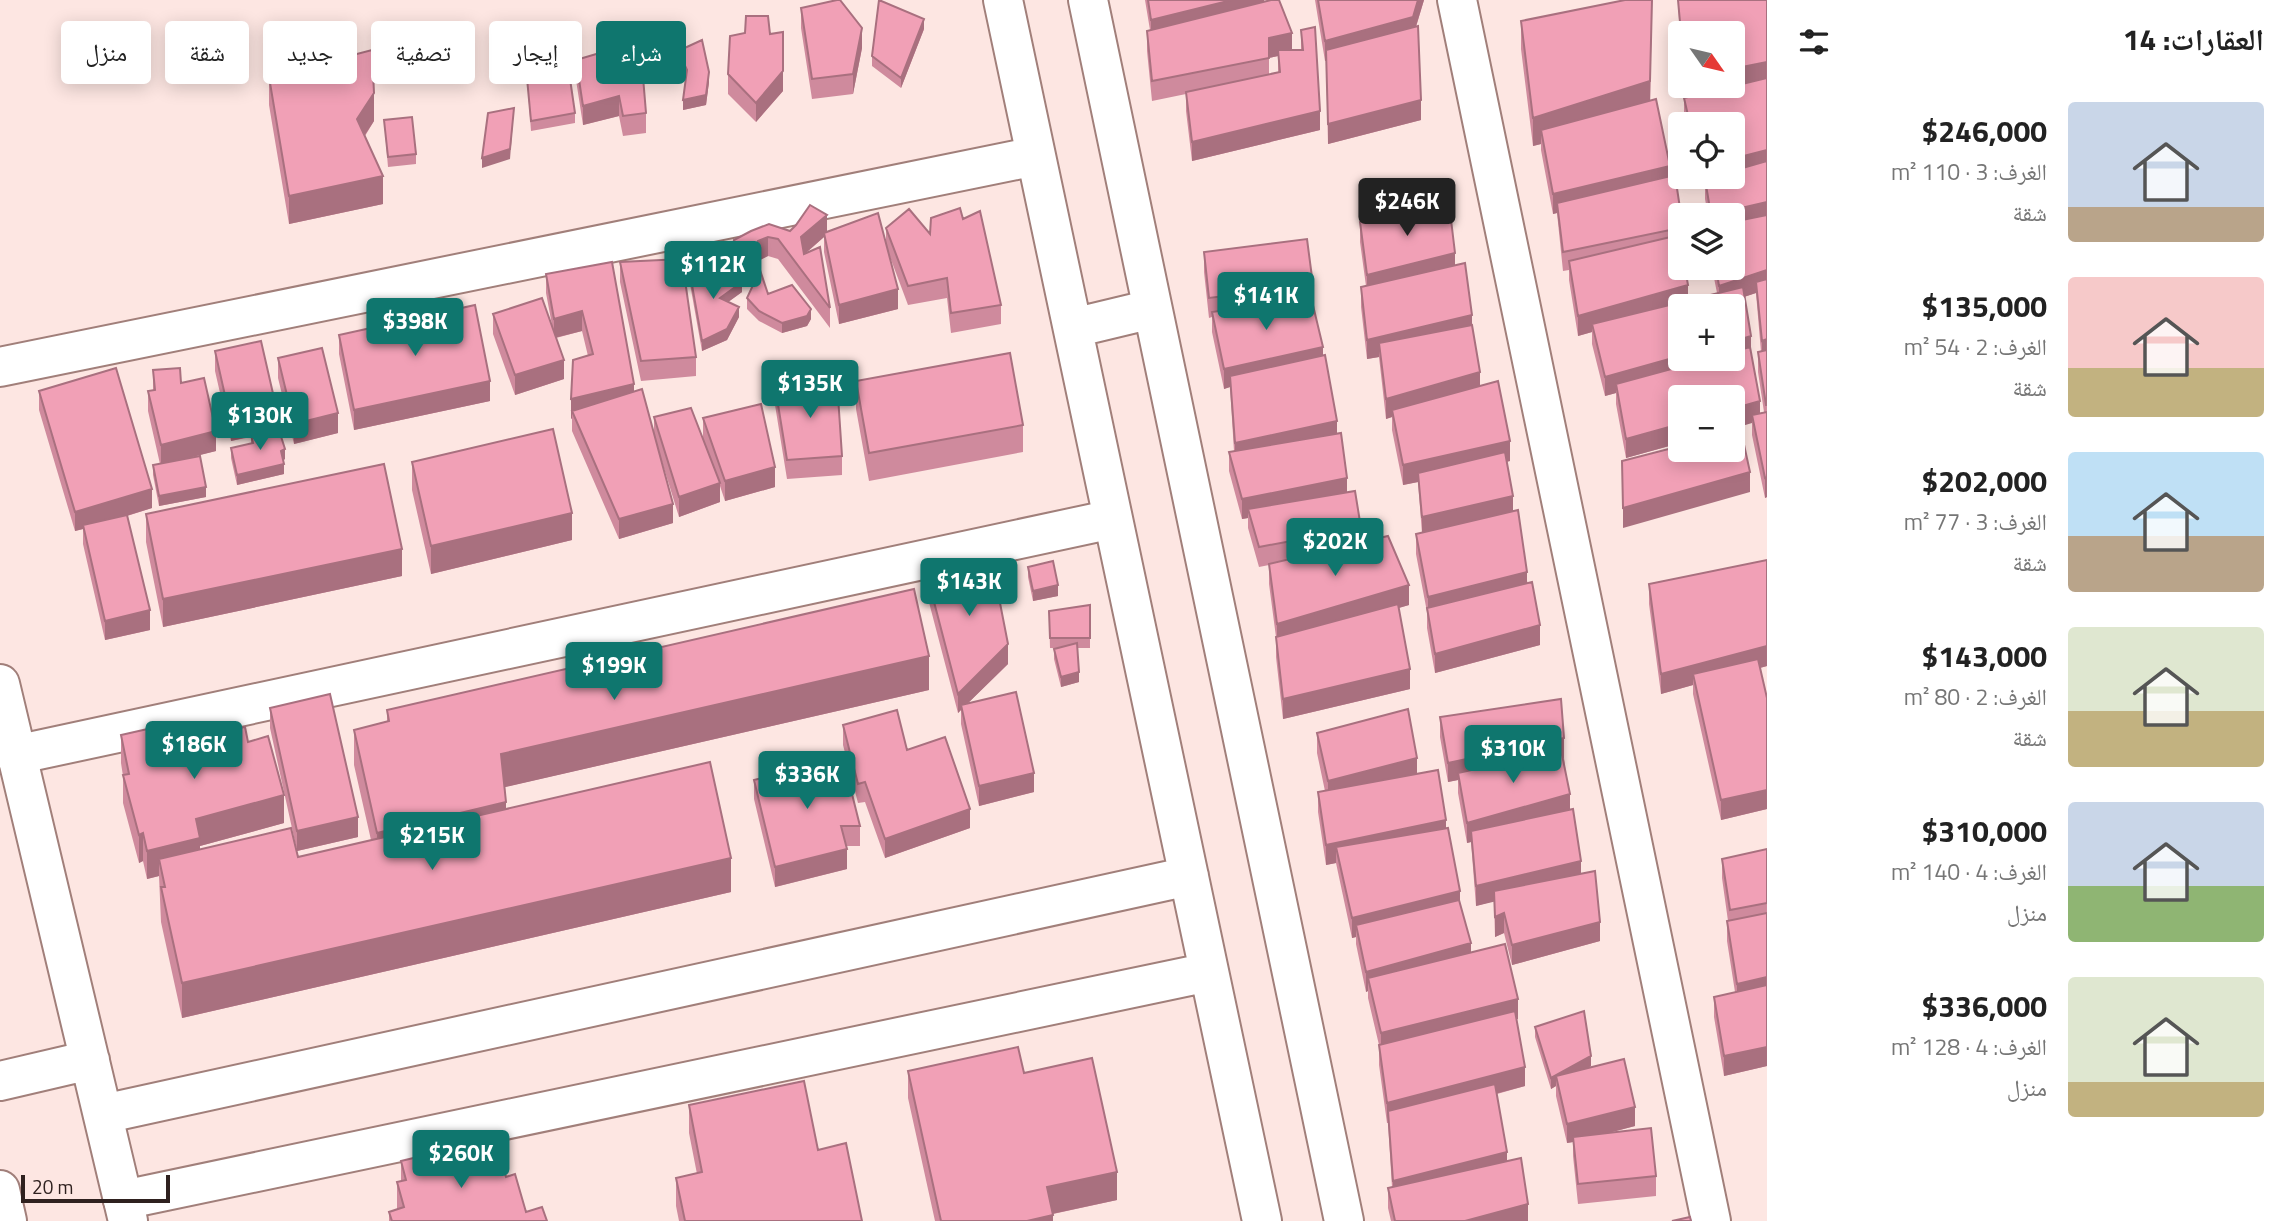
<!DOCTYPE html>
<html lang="ar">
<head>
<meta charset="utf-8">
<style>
	:root { --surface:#fff; --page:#f2f2f2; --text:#222; --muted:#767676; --accent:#0f766e }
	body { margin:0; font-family:"Titillium Web","Noto Naskh Arabic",sans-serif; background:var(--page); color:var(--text); direction:rtl; height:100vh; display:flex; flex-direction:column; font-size:26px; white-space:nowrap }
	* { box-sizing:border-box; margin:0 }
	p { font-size:23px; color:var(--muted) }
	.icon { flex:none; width:38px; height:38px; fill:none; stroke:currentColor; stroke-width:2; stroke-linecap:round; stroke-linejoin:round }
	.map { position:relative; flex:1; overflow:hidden; direction:ltr }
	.drawer { display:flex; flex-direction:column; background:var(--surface); width:525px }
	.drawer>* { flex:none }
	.banner { position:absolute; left:21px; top:21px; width:665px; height:63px; direction:rtl; display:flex; gap:14px }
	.needle { width:46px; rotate:124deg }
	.tools { position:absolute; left:1668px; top:21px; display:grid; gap:14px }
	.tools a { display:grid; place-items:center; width:77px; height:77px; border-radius:7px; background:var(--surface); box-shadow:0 4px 18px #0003; font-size:35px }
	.scale { position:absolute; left:21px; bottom:18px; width:149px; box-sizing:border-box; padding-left:7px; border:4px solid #2f211f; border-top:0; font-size:19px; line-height:24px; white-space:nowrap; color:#2f211f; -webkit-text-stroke:5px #fde6e2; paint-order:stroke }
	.price { position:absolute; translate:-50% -60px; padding:0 16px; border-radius:7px; background:var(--accent); color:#fff; font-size:23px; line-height:46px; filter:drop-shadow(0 2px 4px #0008) }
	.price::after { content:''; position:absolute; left:50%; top:42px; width:21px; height:16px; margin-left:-10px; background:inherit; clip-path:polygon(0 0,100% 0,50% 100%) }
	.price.selected { background:#222; color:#fff }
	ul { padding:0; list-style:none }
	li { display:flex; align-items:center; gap:21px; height:175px; padding:0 28px }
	li span { display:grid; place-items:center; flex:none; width:196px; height:140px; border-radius:7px; color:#555 }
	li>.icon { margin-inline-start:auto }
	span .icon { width:84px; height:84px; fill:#fffc; stroke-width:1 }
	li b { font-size:30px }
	h2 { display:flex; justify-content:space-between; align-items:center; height:84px; padding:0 28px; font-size:30px }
	.chip { padding:0 24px; border-radius:7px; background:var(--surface); box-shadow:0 4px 18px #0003; font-size:24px; line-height:63px }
	.chip.selected { background:var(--accent); color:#fff }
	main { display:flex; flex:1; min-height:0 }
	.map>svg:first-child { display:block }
</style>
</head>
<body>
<main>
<section class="drawer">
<h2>العقارات: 14<svg class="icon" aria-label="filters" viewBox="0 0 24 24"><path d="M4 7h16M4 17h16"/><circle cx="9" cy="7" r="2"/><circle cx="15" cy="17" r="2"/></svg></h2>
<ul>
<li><span style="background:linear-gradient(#c9d6e8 75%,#b9a48a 0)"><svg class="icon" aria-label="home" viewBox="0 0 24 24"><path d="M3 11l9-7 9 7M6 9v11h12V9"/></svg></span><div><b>$246,000</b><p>الغرف: 3 · 110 m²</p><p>شقة</p></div></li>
<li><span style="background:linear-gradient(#f6c9c9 65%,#c2b280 0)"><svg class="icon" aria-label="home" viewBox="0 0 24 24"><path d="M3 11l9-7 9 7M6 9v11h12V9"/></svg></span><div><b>$135,000</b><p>الغرف: 2 · 54 m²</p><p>شقة</p></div></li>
<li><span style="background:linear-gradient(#bfe0f5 60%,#b9a48a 0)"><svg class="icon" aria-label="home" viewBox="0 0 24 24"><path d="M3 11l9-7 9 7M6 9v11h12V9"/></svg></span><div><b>$202,000</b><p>الغرف: 3 · 77 m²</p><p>شقة</p></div></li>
<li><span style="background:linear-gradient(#dfe7d0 60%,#c2b280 0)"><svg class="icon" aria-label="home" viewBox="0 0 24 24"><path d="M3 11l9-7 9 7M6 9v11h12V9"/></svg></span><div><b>$143,000</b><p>الغرف: 2 · 80 m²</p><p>شقة</p></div></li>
<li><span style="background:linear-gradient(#c9d6e8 60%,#8fb573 0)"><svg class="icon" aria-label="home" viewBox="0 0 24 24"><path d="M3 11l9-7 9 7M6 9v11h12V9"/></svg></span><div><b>$310,000</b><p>الغرف: 4 · 140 m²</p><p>منزل</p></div></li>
<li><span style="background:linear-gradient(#dfe7d0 75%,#c2b280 0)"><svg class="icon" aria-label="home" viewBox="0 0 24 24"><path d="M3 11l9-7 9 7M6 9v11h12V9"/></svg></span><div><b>$336,000</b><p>الغرف: 4 · 128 m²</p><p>منزل</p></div></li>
</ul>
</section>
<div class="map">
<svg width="1767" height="1221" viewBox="0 0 1767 1221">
	<rect width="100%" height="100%" fill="#fde6e2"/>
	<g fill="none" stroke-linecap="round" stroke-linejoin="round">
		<g stroke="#a17f7a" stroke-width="42">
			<path id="minor" d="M1003,0L1262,1221
				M1088,0L1344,1221
				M1457,0L1711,1221
				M1073,328L1152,309
				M0,367L1036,156
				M15,755L1113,519
				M103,1114L1189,876
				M123,1200L1209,972"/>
		</g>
		<g stroke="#a17f7a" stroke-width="42">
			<path id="tertiary" d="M0,684L128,1221
				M0,1081L90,1060
				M0,1190L7,1221"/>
		</g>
		<use href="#minor" stroke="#fff" stroke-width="38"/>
		<use href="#tertiary" stroke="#fff" stroke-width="38"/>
	</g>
	<path fill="#cf8a9d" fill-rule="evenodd" d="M1145,0H1264L1292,50H1301V30L1320,130L1192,161L1186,111V94L1152,101L1147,51V31L1150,30ZM1278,56V72L1269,74V58Z
		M1315,0H1424L1416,27L1421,120L1328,144L1326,60L1325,61Z
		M1652,0L1650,101L1680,215V268L1688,300L1717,293L1712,268H1732V215H1708L1705,199V185L1700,186L1698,177H1732V124H1686L1684,118V98H1685L1684,86H1732V33H1680V39L1678,0H1767V497L1765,498L1752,435V423L1680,397V443L1626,458L1616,404V393L1605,396L1592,344V332L1578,336L1569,280V270L1563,271L1557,213L1553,214L1541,150V144L1533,146L1521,49V21ZM1756,293L1761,352H1758V372L1764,412L1760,413L1751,353L1744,297Z
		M801,8L862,48L853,94L812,99L801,28Z
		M924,29L901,88L872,66V56Z
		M770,34L783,91L756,122L728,94V74Z
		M678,51L709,82L706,105L683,110L686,78L678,61Z
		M576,60L646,113V133L623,136L619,116L583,125L576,80Z
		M269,77L374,121L365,136L383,204L289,224L269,105Z
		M527,78L575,113V123L531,131Z
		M384,120L416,154V164L388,167Z
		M963,219L1001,305V324L951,333L947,298L908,305L890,257L898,309L839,324L824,252V237L805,254L830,308V328L778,259L768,256L758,261L756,274L747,285L742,282V292L728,302L739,317L727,340L702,351L690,284V274L726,271L722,277L740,282L731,277V258L734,240L790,231L827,232L886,243V228L930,234Z
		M1360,222L1455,266L1472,325L1480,386L1510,461L1506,462L1513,511L1540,645L1435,673L1427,628V612L1416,554V534L1422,533L1418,482L1403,485L1392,430V417L1386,419L1379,357L1367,359L1361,307V287L1366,286L1360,242Z
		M1204,252L1313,285V305L1323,355L1347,492L1361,528V542L1409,605L1398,608L1410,689L1283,719L1276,657V637L1269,584V565L1259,567L1248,528V518L1242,519L1229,471V452L1234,451L1230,387L1224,389L1212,332V317L1209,318L1204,272Z
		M612,262L634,392L654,434V417L703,438V418L775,487L725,501L720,486V502L679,517L659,452L673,523L619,539L572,431V418L571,419V399L588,356L582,331L556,338L564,379L515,395L493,334V314L552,325L546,293V274Z
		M620,262L696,357V376L641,381L620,282Z
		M747,298L811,319L807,326L782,333L759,321L747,309Z
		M339,335L490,401L354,430L339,354Z
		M215,351L277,427L285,459L283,460L284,474L237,485L231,458V448L251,444V437L231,441L215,371Z
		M278,358L338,433L294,444L278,378Z
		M153,370L181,383L216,451L182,459L206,497L159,506L153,475V465L160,464L148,411V391L153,390Z
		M856,381L1023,425V452L869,481L856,409Z
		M775,386L842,456V475L787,479L775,405Z
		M39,391L152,508L127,516L150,630L105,640L83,544V529L75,531L39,410Z
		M412,462L572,540L431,574L412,490Z
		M146,514L402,576L163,627L146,542Z
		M1028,567L1058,596L1033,601L1028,577Z
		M926,571L1008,664L968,703L1034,792L979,806L961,724V710L958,713L926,591Z
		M1649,584L1767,666L1760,668L1767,698V809L1721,820L1693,694V685L1661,694L1649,604Z
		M1090,605V648H1077L1079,682L1061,687L1054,659V649L1057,648H1050L1049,611Z
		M929,690L505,787L506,809L731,892L182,1018L161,922L159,876L147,879L143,861L139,863L123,803V776L121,763V735L182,759L207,752V734L248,742L284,823L200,846V850L298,857L371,840L354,765V730L387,721V710Z
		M270,708L358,837L297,851L270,728Z
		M1440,717L1564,758L1570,810L1581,874L1600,941L1512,965L1504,933L1495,937L1494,901L1476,906L1471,842L1467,843L1458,793V780L1448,782L1440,737Z
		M843,725L907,750L970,828L885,858L865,802L858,803L843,745Z
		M1317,733L1417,774L1446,828L1460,905L1471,952L1518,1019H1516L1525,1086L1497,1094L1507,1161L1528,1221H1391L1388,1208V1188L1392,1187L1388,1123H1387L1379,1065V1045L1368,998V991L1366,992L1356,944V937L1352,938L1336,863L1326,865L1318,812V792L1325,791L1317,753Z
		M754,780L860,826V846H846L847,869L775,887L754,799Z
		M1767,849V1066L1724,1076L1714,1017V997L1735,992L1727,941V921H1728L1722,878V859Z
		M1535,1027L1591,1066L1589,1068L1635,1126L1612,1132L1656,1176V1196L1578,1204L1573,1156V1142L1567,1143L1556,1096V1086L1551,1089L1535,1037Z
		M908,1071L1024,1073L1117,1200L1053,1214V1221H935L908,1098Z
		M689,1105L818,1150L862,1221H679L676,1206V1178L697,1174L689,1133Z
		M470,1159L506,1177L526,1212L547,1221H389V1212L397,1209V1182L401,1181V1161Z"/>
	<path fill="#a9707f" d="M1232,0H1264V12L1151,39V20Z
		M1418,0H1424L1413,36L1325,61V41Z
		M1652,0L1650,109L1541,130V144L1533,146V118Z
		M924,19V29L901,88V78Z
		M862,28V48L853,94V74Z
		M1292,33V53L1278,50V56L1269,58V77V38Z
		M1767,62V81L1685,98V86H1732V69Z
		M783,71V91L756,122V103Z
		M709,72V82L706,105L683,110V100Z
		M374,93V121L357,147V119Z
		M619,96V116L583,125V106Z
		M1421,100V120L1328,144V124Z
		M514,108L510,159L482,168V158Z
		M1320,111V130L1192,161V142Z
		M1767,150V170L1706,185L1705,179V185L1700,186V177H1732V159Z
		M1670,166V186L1557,203V213L1553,214V194Z
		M383,176V204L289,224V196Z
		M1767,202V222L1732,230V215H1712Z
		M827,215V235L824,233V237L801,257V237Z
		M768,237V256L758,261L756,274L747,285V265L758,241Z
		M1455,253V273L1367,295V275Z
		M726,261V271L716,286V275Z
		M1767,270V289L1756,282V293L1719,305V286Z
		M742,282V292L720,308V298Z
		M1688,285V304L1592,324V332L1578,336V316Z
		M898,289V309L839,324V305Z
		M739,307V317L727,340L702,351V341Z
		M811,309V319L807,326L782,333V323Z
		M582,311V331L554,338V319Z
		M1472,315V335L1379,343V357L1367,359V340Z
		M1751,336V356L1616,384V393L1605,396V377L1680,356V359H1732V342Z
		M1767,339V359L1762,360V341Z
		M1323,347V366L1230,376V387L1224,389V369Z
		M564,360V379L515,395V375Z
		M1480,372V392L1392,410V417L1386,419V399Z
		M490,381V401L354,430V410Z
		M634,384V404L572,411V418L571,419V399Z
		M1760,401V421L1752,415V423L1732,429V409Z
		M277,411V430L231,441V422Z
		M338,413V433L294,444V424Z
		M1337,421V441L1235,463V443Z
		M1680,424V443L1626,458V439Z
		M216,431V451L161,465V445Z
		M1510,441V461L1419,481L1418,473V482L1403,485V465Z
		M285,449V459L281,462V451Z
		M284,464V474L237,485V475Z
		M775,467V487L725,501V481Z
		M1750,472V492L1623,528V508Z
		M1767,477V497L1765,498V478Z
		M1347,478V497L1248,509V518L1242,519V499Z
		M720,483V502L679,517V497Z
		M206,487V497L159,506V496Z
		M152,489V508L84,529L83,525V529L75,531V512Z
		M1513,496V516L1422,537V517Z
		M673,504V523L619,539V519Z
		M572,513V540L431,574V546Z
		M402,549V576L163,627V599Z
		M1527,572V592L1428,616V597Z
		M1058,585V596L1033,601V591Z
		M1409,585V605L1277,644V624Z
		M150,610V630L105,640V621Z
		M1540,625V645L1435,673V654Z
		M1008,644V664L962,709L961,705V710L958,713V694Z
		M1767,646V666L1695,685L1693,674V685L1661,694V674Z
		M929,656V690L501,788V754Z
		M1410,669V689L1283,719V699Z
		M1079,672V682L1061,687V677Z
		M1564,738V758L1460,780L1458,773V780L1448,782V763Z
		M1417,758V778L1328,801V781Z
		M1034,773V792L979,806V786Z
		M1767,790V809L1721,820V800Z
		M1570,794V814L1471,831V842L1467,843V823Z
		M284,795V823L200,846V866L159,859V876L147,879V851L196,819Z
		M506,802V837L377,868V833Z
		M970,809V828L885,858V839Z
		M358,817V837L297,851V831Z
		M1446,820V840L1336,847V863L1326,865V845Z
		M143,833V861L139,863V835Z
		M847,849V869L775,887V867Z
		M731,858V892L182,1018V983Z
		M1581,861V881L1476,906V886Z
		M1460,891V911L1356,925V937L1352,938V918Z
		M1504,913V933L1495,937V917Z
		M1600,922V941L1512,965V945Z
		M1471,943V962L1368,978V991L1366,992V972Z
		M1767,977V997L1737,1004V984Z
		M1518,999V1019L1381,1052V1033Z
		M1767,1047V1066L1724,1076V1056Z
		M1591,1056V1066L1558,1085L1556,1076Z
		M1525,1067V1086L1389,1122L1388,1111L1387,1123V1103Z
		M1556,1076V1086L1551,1089V1078Z
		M1635,1107V1126L1574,1142L1573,1137V1142L1567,1143V1124Z
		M1507,1152V1172L1393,1201V1181Z
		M1117,1172V1200L1047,1215V1187Z
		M1528,1204V1221H1465Z
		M1053,1215V1221H1027Z"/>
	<path fill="#f1a0b6" stroke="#a9707f" stroke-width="2" d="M837,0H840L862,28L853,74L812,79L801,8Z
		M879,0L924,19L901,78L872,56Z
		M1148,0H1232L1151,20Z
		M1271,0H1279L1292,33L1269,38V58L1152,81L1147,31Z
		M1318,0H1418L1413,17L1325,41Z
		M1625,0H1652L1650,81L1533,118L1521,21Z
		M1678,0H1767V62L1732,69V33H1681Z
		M746,16H768L770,34L783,32V71L756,103L728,74L730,36L745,33Z
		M1418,26L1421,100L1328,124L1326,50Z
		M1315,27L1320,111L1192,142L1186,92L1280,72L1278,50H1303L1301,30Z
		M702,40L709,72L706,95L683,100L687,70L678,51Z
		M640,41L646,113L623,116L619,96L583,106L576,60Z
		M372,50L374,93L357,119L383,176L289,196L269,77Z
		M569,72L575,113L531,121L527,78Z
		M1767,78V150L1732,159V124H1690L1684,98Z
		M1656,99L1670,166L1553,194L1541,130Z
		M514,108L510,149L482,158L488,113Z
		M412,117L416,154L388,157L384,120Z
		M1767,161V202L1711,215L1705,179L1714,177H1732V171Z
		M1675,175L1681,215H1680V228L1563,252L1557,203Z
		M1449,203L1455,253L1367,275L1360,222Z
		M810,205L827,215L801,237L804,254L820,247L830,308L778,239L768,237L758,241L756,254L747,265L731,258L734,240L751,231L769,224L790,231L796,225Z
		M960,208L963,219L980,211L1001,305L951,313L947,278L908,286L886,228L909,209L930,234L931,218Z
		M878,213L898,289L839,305L824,233Z
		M1767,215V270L1719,286L1716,268H1732V222Z
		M1679,235L1680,268H1685L1688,285L1578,316L1569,261Z
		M1307,239L1313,285L1209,298L1204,252Z
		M682,259L696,357L641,361L620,262Z
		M726,261L716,275L742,282L720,298L739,307L727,329L702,341L690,274Z
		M612,262L634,384L571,399L573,360L593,354L582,311L554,319L546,274Z
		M1465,263L1472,315L1367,340L1361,287Z
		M760,270L768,294L792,285L811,309L807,316L782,323L759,311L747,298Z
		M1767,279V339L1762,341L1756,282Z
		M1743,287L1751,336L1732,342V306H1680V356L1605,377L1592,324Z
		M1311,297L1323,347L1224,369L1212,312Z
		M542,298L564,360L515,375L493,314Z
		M475,305L490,381L354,410L339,335Z
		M1472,325L1480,372L1386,399L1379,343Z
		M261,341L277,411L231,422L215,351Z
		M1750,347L1760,401L1732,409V397H1680V424L1626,439L1616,384L1708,359H1732V352Z
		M322,348L338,413L294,424L278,358Z
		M1767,350V405H1766L1758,352Z
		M1010,353L1023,425L869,453L856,381Z
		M1325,355L1337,421L1235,443L1230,376Z
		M116,368L152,489L75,512L39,391Z
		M180,368L181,383L204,378L216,431L161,445L148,391L155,390L153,370Z
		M837,381L842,456L787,460L775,386Z
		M1498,381L1510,441L1403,465L1392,410Z
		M642,389L673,504L619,519L572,411Z
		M761,404L775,467L725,481L703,418Z
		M691,408L720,483L679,497L654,417Z
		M1767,412V477L1765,478L1752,415Z
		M278,427L285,449L281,451L284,464L237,475L231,448L253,443L251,435Z
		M553,429L572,513L431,546L412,462Z
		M1741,431L1750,472L1623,508L1622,461L1680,446V450H1732V433Z
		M1341,433L1347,478L1242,499L1229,452Z
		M1505,452L1513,496L1422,517L1418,473Z
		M200,456L206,487L159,496L153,465Z
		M384,464L402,549L163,599L146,514Z
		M1355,491L1361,528L1259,547L1248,509Z
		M1518,510L1527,572L1428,597L1416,534Z
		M127,515L150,610L105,621L83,525Z
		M1388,536L1409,585L1277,624L1269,564Z
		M1767,560V646L1661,674L1649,584Z
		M1053,561L1058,585L1033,591L1028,567Z
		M992,562L1008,644L958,694L926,571Z
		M1532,582L1540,625L1435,654L1427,608Z
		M914,589L929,656L501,754L506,802L377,833L354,730L389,721L387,710Z
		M1398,604L1410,669L1283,699L1276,637Z
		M1090,605V638H1050L1049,611Z
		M1077,643L1079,672L1061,677L1054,649Z
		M1758,659L1767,698V790L1721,800L1693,674Z
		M1016,692L1034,773L979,786L961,705Z
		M330,694L358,817L297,831L270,708Z
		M1561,699L1564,738L1448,763L1440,717Z
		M1408,709L1417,758L1328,781L1317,733Z
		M897,710L907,750L945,737L970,809L885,839L865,782L858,784L843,725Z
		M174,723L182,759L210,752L207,734L245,727L248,742L268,736L284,795L196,819L200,838L147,851L143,833L139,835L123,775L129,774L121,735Z
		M1561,750L1570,794L1467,823L1458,773Z
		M842,754L860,826H841L847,849L775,867L754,780L824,762Z
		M710,762L731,858L182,983L161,887H165L159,859L291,828L298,857Z
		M1438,770L1446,820L1326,845L1318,792Z
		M1573,809L1581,861L1476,886L1471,831Z
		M1448,828L1460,891L1352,918L1336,847Z
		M1767,849V903L1730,910L1722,859Z
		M1595,871L1600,922L1512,945L1504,913L1495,917L1494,891Z
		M1459,900L1471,943L1366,972L1356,925Z
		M1767,913V977L1737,984L1727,921Z
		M1505,944L1518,999L1381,1033L1368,978Z
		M1767,985V1047L1724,1056L1714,997Z
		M1515,1011L1525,1067L1387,1103L1379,1045Z
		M1584,1011L1591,1056L1551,1078L1535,1027Z
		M1018,1047L1024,1073L1092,1058L1117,1172L1047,1187L1053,1215L1027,1221H941L908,1071Z
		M1624,1059L1635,1107L1567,1124L1556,1076Z
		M804,1081L818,1150L846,1143L862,1221H685L676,1178L702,1172L689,1105Z
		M1495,1084L1507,1152L1393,1181L1388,1111Z
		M1651,1128L1656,1176L1578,1184L1573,1137Z
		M467,1145L470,1159L498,1151L506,1177L515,1174L526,1212L542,1207L547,1221H392L389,1212L404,1207L397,1182L406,1180L401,1161Z
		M1521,1158L1528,1204L1465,1221H1395L1388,1188Z
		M1690,1217L1691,1221H1672Z"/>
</svg>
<div class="tools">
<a><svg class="needle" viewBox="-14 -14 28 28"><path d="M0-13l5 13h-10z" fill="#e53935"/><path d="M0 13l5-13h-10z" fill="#767676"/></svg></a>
<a><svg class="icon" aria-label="locate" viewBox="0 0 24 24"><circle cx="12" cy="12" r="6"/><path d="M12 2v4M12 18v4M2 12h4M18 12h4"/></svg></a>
<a><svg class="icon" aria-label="layers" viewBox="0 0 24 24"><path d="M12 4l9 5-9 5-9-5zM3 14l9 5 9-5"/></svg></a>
<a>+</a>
<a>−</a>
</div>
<div class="scale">20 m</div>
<b class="price selected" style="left:1407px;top:238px">$246K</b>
<b class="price" style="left:713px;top:301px">$112K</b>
<b class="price" style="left:1266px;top:332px">$141K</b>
<b class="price" style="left:415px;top:358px">$398K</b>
<b class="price" style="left:810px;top:420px">$135K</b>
<b class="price" style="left:260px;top:452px">$130K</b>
<b class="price" style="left:1335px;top:578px">$202K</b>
<b class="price" style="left:969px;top:618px">$143K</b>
<b class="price" style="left:614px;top:702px">$199K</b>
<b class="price" style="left:194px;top:781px">$186K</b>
<b class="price" style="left:1513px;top:785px">$310K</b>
<b class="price" style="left:807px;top:811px">$336K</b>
<b class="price" style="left:432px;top:872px">$215K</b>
<b class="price" style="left:461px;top:1190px">$260K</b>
<div class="banner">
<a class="chip selected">شراء</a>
<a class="chip">إيجار</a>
<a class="chip">تصفية</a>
<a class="chip">جديد</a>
<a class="chip">شقة</a>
<a class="chip">منزل</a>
</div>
</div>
</main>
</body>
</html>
